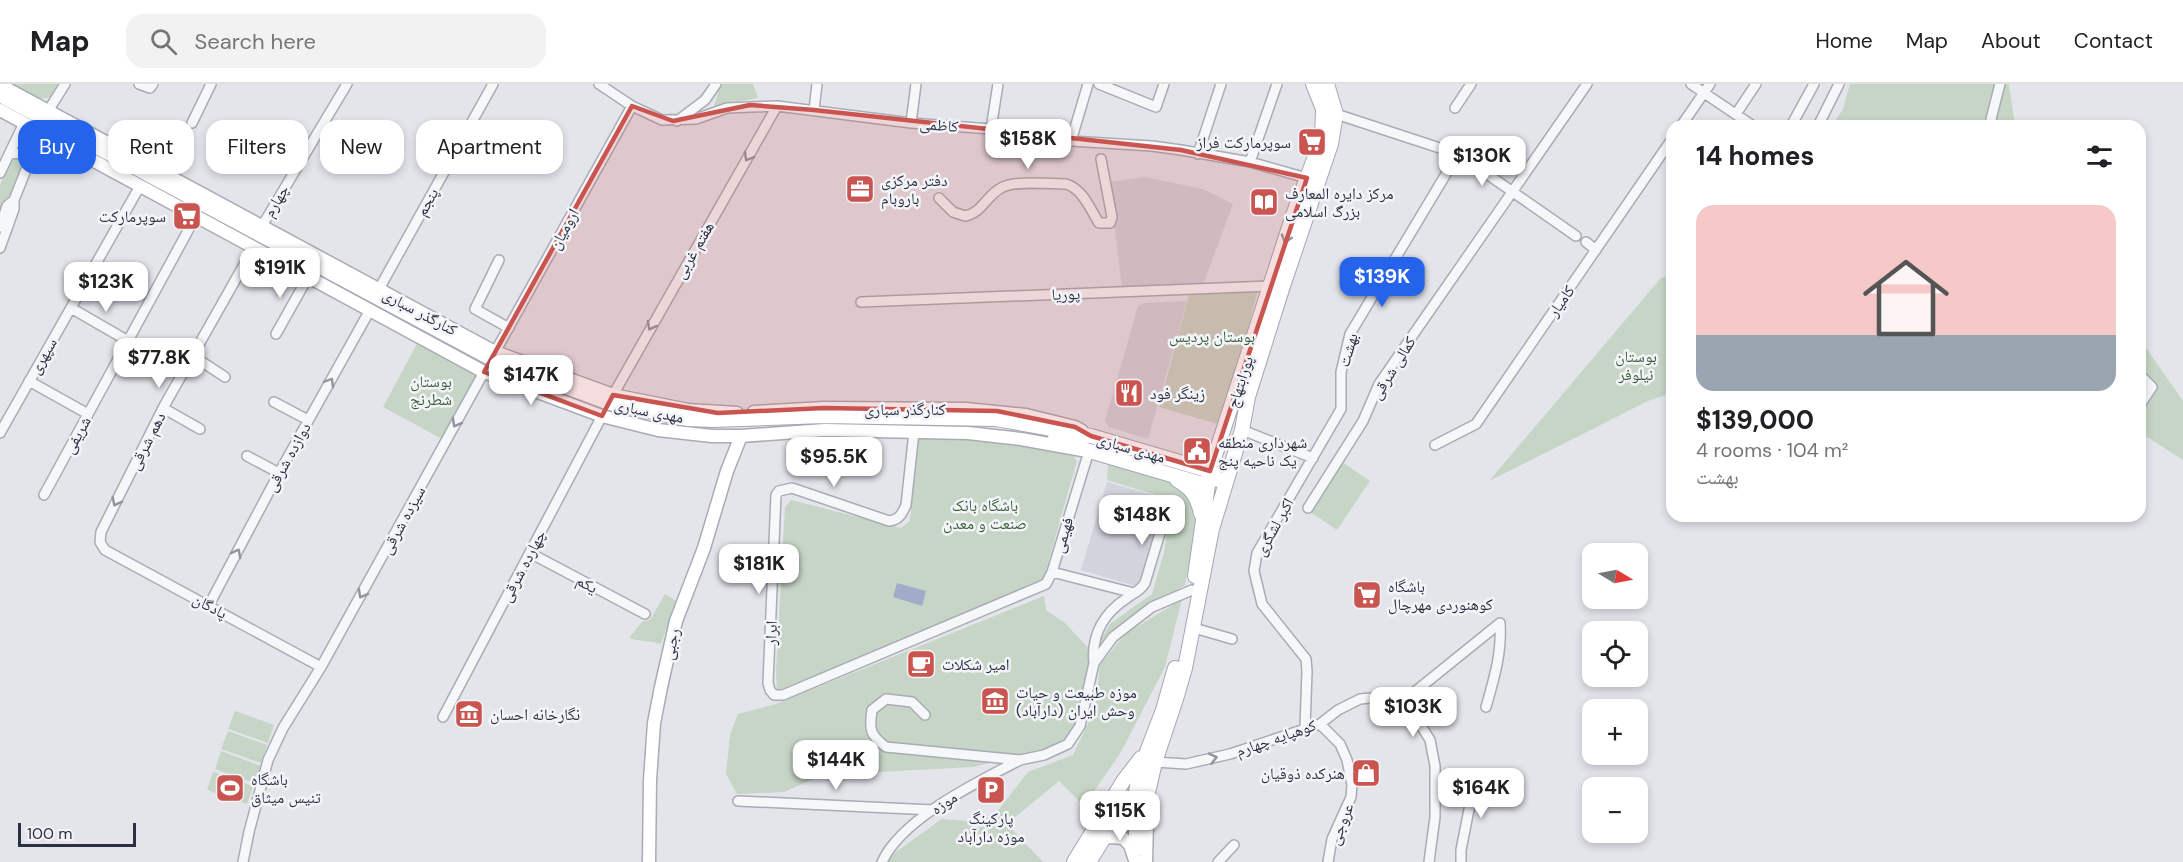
<!DOCTYPE html>
<html lang="en">
<head>
<meta charset="utf-8">
<style>
	:root { --surface:#fff; --page:#f2f2f2; --text:#202124; --muted:#757577; --line:#e0e0e0; --accent:#2563eb }
	body { margin:0; font-family:"DM Sans","Noto Naskh Arabic",sans-serif; background:var(--page); color:var(--text); height:100vh; display:flex; flex-direction:column; font-size:22px; white-space:nowrap }
	* { box-sizing:border-box; margin:0 }
	p { font-size:20px; color:var(--muted) }
	.icon { flex:none; width:33px; height:33px; fill:none; stroke:currentColor; stroke-width:2; stroke-linecap:round; stroke-linejoin:round }
	.map { position:relative; flex:1; overflow:hidden }
	.side { position:absolute; left:1666px; top:36px; width:480px; height:402px; display:flex; flex-direction:column; background:var(--surface); border-radius:18px; box-shadow:0 3px 9px #0003 }
	.side>* { flex:none }
	.guide { position:absolute; left:18px; top:36px; width:570px; height:54px; display:flex; gap:12px }
	.needle { width:39px; rotate:100deg }
	.fabs { position:absolute; left:1582px; top:459px; display:grid; gap:12px }
	.fabs a { display:grid; place-items:center; width:66px; height:66px; border-radius:12px; background:var(--surface); box-shadow:0 3px 9px #0003; font-size:30px }
	.scale { position:absolute; left:18px; bottom:15px; width:118px; box-sizing:border-box; padding-left:6px; border:3px solid #2c3043; border-top:0; font-size:16px; line-height:21px; white-space:nowrap; color:#2c3043; -webkit-text-stroke:4px #f3f4f8; paint-order:stroke }
	.price { position:absolute; translate:-50% -51px; padding:0 14px; border-radius:12px; background:#fff; color:#222; font-size:20px; line-height:39px; filter:drop-shadow(0 2px 3px #0008) }
	.price::after { content:''; position:absolute; left:50%; top:36px; width:18px; height:14px; margin-left:-9px; background:inherit; clip-path:polygon(0 0,100% 0,50% 100%) }
	.price.current { background:var(--accent); color:#fff }
	ul { padding:0; list-style:none }
	li { display:grid; align-content:center; gap:12px; height:318px; padding:0 30px }
	li+li { border-top:2px solid var(--line) }
	li span { display:grid; place-items:center; height:186px; border-radius:18px; color:#555 }
	li>.icon { margin-inline-start:auto }
	span .icon { width:108px; height:108px; fill:#fffc; stroke-width:1 }
	li b { font-size:26px }
	h2 { display:flex; justify-content:space-between; align-items:center; height:72px; padding:0 30px; font-size:26px }
	.tag { padding:0 21px; border-radius:18px; background:var(--surface); box-shadow:0 3px 9px #0003; font-size:21px; line-height:54px }
	.tag.current { background:var(--accent); color:#fff }
	header { display:flex; align-items:center; gap:36px; box-sizing:border-box; height:84px; padding:0 30px; background:var(--surface); border-bottom:2px solid var(--line) }
	header strong { font-size:28px }
	nav { display:flex; gap:33px; margin-inline-start:auto; font-size:21px }
	.search { width:420px; height:54px; background:var(--page); display:flex; align-items:center; gap:15px; box-sizing:border-box; padding:0 21px; border-radius:18px; color:var(--muted); font-size:22px }
	.map>svg:first-child { display:block }
</style>
</head>
<body>
<header>
<strong>Map</strong>
<div class="search"><svg class="icon" aria-label="search" viewBox="0 0 24 24"><circle cx="10" cy="10" r="6"/><path d="M15 15l6 6"/></svg>Search here</div>
<nav><a>Home</a><a>Map</a><a>About</a><a>Contact</a></nav>
</header>
<div class="map">
<svg width="2183" height="778" viewBox="0 0 2183 778">
	<rect width="100%" height="100%" fill="#e4e5eb"/>
	<path fill="#d2d4dd" d="M1145,93L1203,105L1233,120L1203,201L1122,204L1109,98Z
		M1187,217L1148,355L1109,343L1105,337L1138,222L1143,219Z
		M1107,398L1166,415L1139,503L1081,486Z"/>
	<path fill="#c6d5c5" d="M9,0H58L50,13C35,18 22,7 9,0Z
		M721,0H753L758,14L714,22Z
		M1850,0H2009L2015,42H1832L1843,25Z
		M17,73L23,80L0,133V101L12,74Z
		M1672,189V309L1648,317L1489,397L1660,195Z
		M1258,207L1221,341L1159,323L1189,211Z
		M2140,255L2183,317V376L2141,349Z
		M419,256L478,288L442,355L383,323Z
		M918,352L989,355L1073,372L1077,377L1043,497L777,607L776,588L785,423L791,416L901,444L910,437Z
		M1342,378L1370,397L1337,446L1309,427Z
		M1108,379L1175,400L1191,409L1197,434L1185,501L1116,544L1102,560L1099,558L1111,539L1152,510L1164,468L1172,419L1169,415L1107,396Z
		M665,510L676,517L661,560C649,556 640,558 629,554L642,538L650,536Z
		M1044,512L1046,526L1065,539L1089,565V581L1076,641L1063,657L1042,666L973,683L822,691L784,708L737,710L726,690L730,651L738,630L776,620Z
		M1182,515L1165,583L1121,668L1084,722L1059,697L1007,740L1043,778H887L889,773L942,735L966,737L993,733L1028,688L1073,671L1095,625L1100,581L1124,551Z
		M235,627L274,641L268,659L228,645Z
		M228,647L267,661L261,679L221,665Z
		M221,667L261,682L254,699L215,685Z
		M213,688L253,702L247,720L207,706Z"/>
	<path fill="#a0acc9" d="M897,499L926,507L922,522L893,513Z"/>
	<g fill="none" stroke-linecap="round" stroke-linejoin="round">
		<g stroke="#a9abb5" stroke-width="12">
			<path id="minor" d="M139,0L150,4L153,0
				M599,0L632,22L662,36L696,35L727,24L777,22L911,39L991,45L1071,57L1152,62L1181,66L1250,78L1307,94
				M1099,0L1156,23L1164,0
				M1691,0L1753,42
				M1455,24L1471,0
				M814,26L817,0
				M48,27L65,0
				M1736,30L1756,0
				M677,37L705,16L716,0
				M192,39L211,0
				M911,39L916,0
				M1681,42L1710,0
				M1791,42L1814,0
				M1818,42L1839,0
				M1994,42L1991,35L2000,0
				M991,45L998,0
				M1071,57L1088,0
				M9,70L22,69L28,81
				M1198,70L1221,0
				M1467,76L1576,152
				M1250,78L1277,0
				M0,89L24,39
				M939,114L953,128L965,132C982,129 986,112 1001,104C1014,96 1050,100 1066,100C1083,105 1090,125 1099,139H1110L1112,133L1101,75
				M262,142L347,0
				M0,143L7,122L14,116
				M1586,158L1596,166
				M254,163L163,324L101,448L100,458L105,466L321,583
				M0,164L14,125V116L41,48
				M499,176L475,225L509,244
				M379,205L493,0
				M861,218L1270,202
				M71,224L128,257
				M276,250L308,193
				M495,268L632,22
				M193,272L225,293
				M2140,291L2152,303L2140,321
				M29,297L88,330
				M613,311L777,22
				M274,318L308,336
				M163,324L200,345
				M1242,346L1313,374
				M914,348L906,421C902,430 899,436 889,437L792,404L779,407L776,411L768,599L770,606L774,611H783L1046,500L1052,488L1089,367
				M0,349L140,102
				M1435,361L1476,340L1672,55
				M247,372L279,389
				M44,411L196,132
				M1308,424L1363,337L1379,300L1587,0
				M530,469L645,530
				M1052,488L1134,509
				M209,521L279,389L370,226
				M1194,544L1232,555
				M1094,579C1091,551 1104,529 1127,514C1135,508 1140,507 1145,499L1166,429
				M1401,619L1500,539C1502,569 1494,595 1486,623
				M925,631L912,618L886,615L872,626C869,646 870,651 886,663L1020,676L1044,671L1068,660L1080,642L1094,579L1113,553L1152,523L1192,506
				M443,633L602,332
				M1320,640L1340,660L1347,676L1352,701L1351,713L1332,755L1328,778
				M1305,644L1307,587L1306,575L1262,520L1254,487L1257,469L1341,325V288L1350,250L1458,70L1336,30
				M1155,678L1186,680L1230,670L1320,640L1338,626L1360,615L1381,613L1401,619L1417,635L1430,656L1435,682V733L1429,778
				M738,717L933,726
				M243,778L249,748L268,676L283,644L321,583L484,288
				M882,778C902,734 978,698 1020,676
				M1218,778L1234,761
				M1461,778V766L1476,690"/>
		</g>
		<g stroke="#a9abb5" stroke-width="15">
			<path id="secondary" d="M0,1L495,268L613,311L688,326L737,329
				M0,26L484,288L602,332L658,346L712,352H741L825,346L968,349L1021,355L1082,366
				M754,328L824,324L966,325L1026,331L1075,343L1082,347
				M1135,737V768
				M1103,755L1111,753L1123,754L1130,761L1135,776
				M649,778L650,696L654,639L661,603L676,537L704,464L727,387L741,352
				M1146,778L1147,738"/>
		</g>
		<g stroke="#a3a7b6" stroke-width="16">
			<path id="primary" d="M0,11L492,275L609,319L687,335L713,336L824,332L996,335L1091,352L1210,387L1218,396
				M1055,354L1070,358L1086,366L1206,401
				M1177,396C1192,404 1198,414 1201,430
				M1195,492L1210,387L1293,131L1322,54L1323,25L1313,0
				M1135,737L1136,708L1140,686L1163,626L1175,584
				M1086,760C1096,749 1107,730 1124,733C1132,734 1139,737 1147,738V713L1155,678L1176,615L1185,584L1212,445L1242,346L1248,313L1282,205L1331,60L1336,30L1327,0
				M1074,778L1124,696L1141,674
				M1089,778L1107,749L1115,742"/>
		</g>
		<use href="#minor" stroke="#f6f7f9" stroke-width="9"/>
		<use href="#secondary" stroke="#fff" stroke-width="12"/>
		<use href="#primary" stroke="#fff" stroke-width="14"/>
	</g>
	<defs><path id="oneway-chevron" d="M-2-3.5L2.5 0L-2 3.5" fill="none" stroke-width="1.6" stroke-linecap="round" stroke-linejoin="round" transform="scale(1.5)"/></defs>
	<g stroke="#91949e">
		<use href="#oneway-chevron" transform="translate(748 73) rotate(120)"/>
		<use href="#oneway-chevron" transform="translate(651 242) rotate(119)"/>
		<use href="#oneway-chevron" transform="translate(330 298) rotate(-60)"/>
		<use href="#oneway-chevron" transform="translate(456 339) rotate(119)"/>
		<use href="#oneway-chevron" transform="translate(116 418) rotate(117)"/>
		<use href="#oneway-chevron" transform="translate(237 469) rotate(-62)"/>
		<use href="#oneway-chevron" transform="translate(362 510) rotate(119)"/>
		<use href="#oneway-chevron" transform="translate(1213 674) rotate(-13)"/>
	</g>
	<use stroke="#9698a1" href="#oneway-chevron" transform="translate(1286 155) rotate(108)"/>
	<path fill="#ca544f" fill-opacity="0.2" stroke="#ca544f" stroke-width="4.5" stroke-linejoin="round" d="M750,21L814,26L1181,66L1307,94L1210,387L1091,352L1075,343L997,327L824,324L718,329L613,311L602,332L484,288L632,22L673,37Z"/>
	<defs>
		<g id="supermarket-square" transform="scale(1.5)"><rect x="-9" y="-9" width="18" height="18" rx="4" fill="#ca544f" stroke="#f3f4f8"/><path d="M-6-5.5h2.5l.6 2H6L4.5 2H-2.5L-4.4-4H-6ZM-1.5 3.2a1.3 1.3 0 1 0 .1 0ZM3 3.2a1.3 1.3 0 1 0 .1 0Z" fill="#fff"/></g>
		<g id="office-square" transform="scale(1.5)"><rect x="-9" y="-9" width="18" height="18" rx="4" fill="#ca544f" stroke="#f3f4f8"/><path d="M-6-3h4V-5.5h4V-3h4V5H-6ZM-1-4.5V-3h2v-1.5ZM-6 0V1H6V0Z" fill="#fff"/></g>
		<g id="library-square" transform="scale(1.5)"><rect x="-9" y="-9" width="18" height="18" rx="4" fill="#ca544f" stroke="#f3f4f8"/><path d="M-6-4Q-3-5.5-.7-3.5V5Q-3 3-6 4ZM6-4Q3-5.5 .7-3.5V5Q3 3 6 4Z" fill="#fff"/></g>
		<g id="restaurant-square" transform="scale(1.5)"><rect x="-9" y="-9" width="18" height="18" rx="4" fill="#ca544f" stroke="#f3f4f8"/><path d="M-5-6h1v4h1v-4h1v4h1v-4h1v5L-1.5 .5V6h-2V.5L-5-1ZM5-6V6H3V1.5H1.5Q1.5-4 5-6Z" fill="#fff"/></g>
		<g id="civic-square" transform="scale(1.5)"><rect x="-9" y="-9" width="18" height="18" rx="4" fill="#ca544f" stroke="#f3f4f8"/><path d="M-.6-6.5H3V-4.5H.6V-3L4-1V1h2V6H-6V1h2V-1L-.6-3ZM-1.2 2.5V6h2.4V2.5Z" fill="#fff"/></g>
		<g id="cafe-square" transform="scale(1.5)"><rect x="-9" y="-9" width="18" height="18" rx="4" fill="#ca544f" stroke="#f3f4f8"/><path d="M-5.5-4.5H6V0H3Q3 3.5 0 3.5H-2.5Q-5.5 3.5-5.5 0ZM3-3.2v2h1.7v-2ZM-6 4.5H4V6H-6Z" fill="#fff"/></g>
		<g id="museum-square" transform="scale(1.5)"><rect x="-9" y="-9" width="18" height="18" rx="4" fill="#ca544f" stroke="#f3f4f8"/><path d="M0-6L6-3V-2H-6V-3ZM-5-1h2V3h-2ZM-1-1h2V3h-2ZM3-1h2V3H3ZM-6 4H6V6H-6Z" fill="#fff"/></g>
		<g id="shop-square" transform="scale(1.5)"><rect x="-9" y="-9" width="18" height="18" rx="4" fill="#ca544f" stroke="#f3f4f8"/><path d="M-5-2.5h2.3a2.7 3.5 0 0 1 5.4 0H5L5.5 6h-11ZM-1.5-2.5h3a1.5 2.3 0 0 0-3 0Z" fill="#fff"/></g>
		<g id="stadium-square" transform="scale(1.5)"><rect x="-9" y="-9" width="18" height="18" rx="4" fill="#ca544f" stroke="#f3f4f8"/><path d="M0-5a6.5 5 0 1 0 0 10a6.5 5 0 1 0 0-10ZM-3.5-1.8h7v3.6h-7Z" fill="#fff"/></g>
		<g id="parking-square" transform="scale(1.5)"><rect x="-9" y="-9" width="18" height="18" rx="4" fill="#ca544f" stroke="#f3f4f8"/><path d="M-3.5-5.5H1a3.5 3.5 0 0 1 0 7H-1V5.5H-3.5ZM-1-3.4V-.6H.8a1.4 1.4 0 0 0 0-2.8Z" fill="#fff"/></g>
	</defs>
	<g fill-rule="evenodd">
		<use href="#supermarket-square" x="1312" y="58"/>
		<use href="#office-square" x="860" y="105"/>
		<use href="#library-square" x="1264" y="118"/>
		<use href="#supermarket-square" x="187" y="132"/>
		<use href="#restaurant-square" x="1129" y="309"/>
		<use href="#civic-square" x="1197" y="367"/>
		<use href="#supermarket-square" x="1367" y="511"/>
		<use href="#cafe-square" x="921" y="580"/>
		<use href="#museum-square" x="995" y="617"/>
		<use href="#museum-square" x="469" y="630"/>
		<use href="#shop-square" x="1366" y="689"/>
		<use href="#stadium-square" x="230" y="704"/>
		<use href="#parking-square" x="991" y="706"/>
	</g>
	<g text-anchor="middle" dominant-baseline="central" stroke-width="5" stroke-linejoin="round" paint-order="stroke">
		<g font-size="16" fill="#2c3043" stroke="#f3f4f8">
			<text transform="translate(939 41) rotate(5)">کاظمی</text>
			<text transform="translate(276 117) rotate(-59)">چهارم</text>
			<text transform="translate(427 118) rotate(-61)">پنجم</text>
			<text transform="translate(564 145) rotate(-61)">ارومیان</text>
			<text transform="translate(694 166) rotate(-60)">هفتم غربی</text>
			<text transform="translate(1066 210) rotate(-2)">پوریا</text>
			<text transform="translate(1561 217) rotate(-55)">کامیار</text>
			<text transform="translate(420 228) rotate(28)">کنارگذر سباری</text>
			<text transform="translate(1348 266) rotate(-74)">بهشت</text>
			<text transform="translate(43 272) rotate(-60)">سپهری</text>
			<text transform="translate(1393 284) rotate(-58)">کمالی شرقی</text>
			<text transform="translate(1240 298) rotate(-72)">پورابتهاج</text>
			<text x="905" y="325">کنارگذر سباری</text>
			<text transform="translate(649 327) rotate(11)">مهدی سباری</text>
			<text transform="translate(77 351) rotate(-61)">شریفی</text>
			<text transform="translate(147 357) rotate(-63)">دهم شرقی</text>
			<text transform="translate(1131 364) rotate(16)">مهدی سباری</text>
			<text transform="translate(288 373) rotate(-61)">دوازده شرقی</text>
			<text transform="translate(403 436) rotate(-61)">سیزده شرقی</text>
			<text transform="translate(1274 443) rotate(-61)">اکبر لشگری</text>
			<text transform="translate(1063 451) rotate(-73)">فهیمی</text>
			<text transform="translate(523 482) rotate(-62)">چهارده شرقی</text>
			<text transform="translate(587 500) rotate(28)">یکم</text>
			<text transform="translate(210 522) rotate(28)">پادگان</text>
			<text transform="translate(771 549) rotate(-88)">ابرار</text>
			<text transform="translate(671 560) rotate(-77)">رجبی</text>
			<text transform="translate(1276 654) rotate(-19)">کوهپایه چهارم</text>
			<text transform="translate(944 719) rotate(-34)">موزه</text>
			<text transform="translate(1341 740) rotate(-69)">عروجی</text>
		</g>
		<g font-size="16" fill="#2c3043" stroke="#f3f4f8" text-anchor="start">
			<text x="1291" y="58" text-anchor="end">سوپرمارکت فراز</text>
			<text x="881" y="96">دفتر مرکزی<tspan x="881" dy="18">باروبام</tspan></text>
			<text x="1285" y="109">مرکز دایره المعارف<tspan x="1285" dy="18">بزرگ اسلامی</tspan></text>
			<text x="166" y="132" text-anchor="end">سوپرمارکت</text>
			<text x="1150" y="309">زینگر فود</text>
			<text x="1218" y="358">شهرداری منطقه<tspan x="1218" dy="18">یک ناحیه پنج</tspan></text>
			<text x="1388" y="502">باشگاه<tspan x="1388" dy="18">کوهنوردی مهرچال</tspan></text>
			<text x="942" y="580">امیر شکلات</text>
			<text x="1016" y="608">موزه طبیعت و حیات<tspan x="1016" dy="18">وحش ایران (دارآباد)</tspan></text>
			<text x="490" y="630">نگارخانه احسان</text>
			<text x="1345" y="689" text-anchor="end">هنرکده ذوقیان</text>
			<text x="251" y="695">باشگاه<tspan x="251" dy="18">تنيس ميثاق</tspan></text>
			<text x="991" y="734" text-anchor="middle">پارکینگ<tspan x="991" dy="18">موزه دارآباد</tspan></text>
		</g>
		<g font-size="16" fill="#3a5e3a" stroke="#f3f4f8">
			<text x="1212" y="252">بوستان پردیس</text>
			<text x="1636" y="272">بوستان<tspan x="1636" dy="18">نیلوفر</tspan></text>
			<text x="431" y="297">بوستان<tspan x="431" dy="18">شطرنج</tspan></text>
			<text x="985" y="421">باشگاه بانک<tspan x="985" dy="18">صنعت و معدن</tspan></text>
		</g>
	</g>
</svg>
<div class="fabs">
<a><svg class="needle" viewBox="-14 -14 28 28"><path d="M0-13l5 13h-10z" fill="#e53935"/><path d="M0 13l5-13h-10z" fill="#757577"/></svg></a>
<a><svg class="icon" aria-label="locate" viewBox="0 0 24 24"><circle cx="12" cy="12" r="6"/><path d="M12 2v4M12 18v4M2 12h4M18 12h4"/></svg></a>
<a>+</a>
<a>−</a>
</div>
<div class="scale">100 m</div>
<b class="price" style="left:1028px;top:86px">$158K</b>
<b class="price" style="left:1482px;top:103px">$130K</b>
<b class="price" style="left:280px;top:215px">$191K</b>
<b class="price current" style="left:1382px;top:224px">$139K</b>
<b class="price" style="left:106px;top:229px">$123K</b>
<b class="price" style="left:159px;top:305px">$77.8K</b>
<b class="price" style="left:531px;top:322px">$147K</b>
<b class="price" style="left:834px;top:404px">$95.5K</b>
<b class="price" style="left:1142px;top:462px">$148K</b>
<b class="price" style="left:759px;top:511px">$181K</b>
<b class="price" style="left:1413px;top:654px">$103K</b>
<b class="price" style="left:836px;top:707px">$144K</b>
<b class="price" style="left:1481px;top:735px">$164K</b>
<b class="price" style="left:1120px;top:758px">$115K</b>
<div class="guide">
<a class="tag current">Buy</a>
<a class="tag">Rent</a>
<a class="tag">Filters</a>
<a class="tag">New</a>
<a class="tag">Apartment</a>
</div>
<section class="side">
<h2>14 homes<svg class="icon" aria-label="filters" viewBox="0 0 24 24"><path d="M4 7h16M4 17h16"/><circle cx="9" cy="7" r="2"/><circle cx="15" cy="17" r="2"/></svg></h2>
<ul>
<li><span style="background:linear-gradient(#f6c9c9 70%,#9aa5b1 0)"><svg class="icon" aria-label="home" viewBox="0 0 24 24"><path d="M3 11l9-7 9 7M6 9v11h12V9"/></svg></span><div><b>$139,000</b><p>4 rooms · 104 m²</p><p>بهشت</p></div></li>
</ul>
</section>
</div>
</body>
</html>
